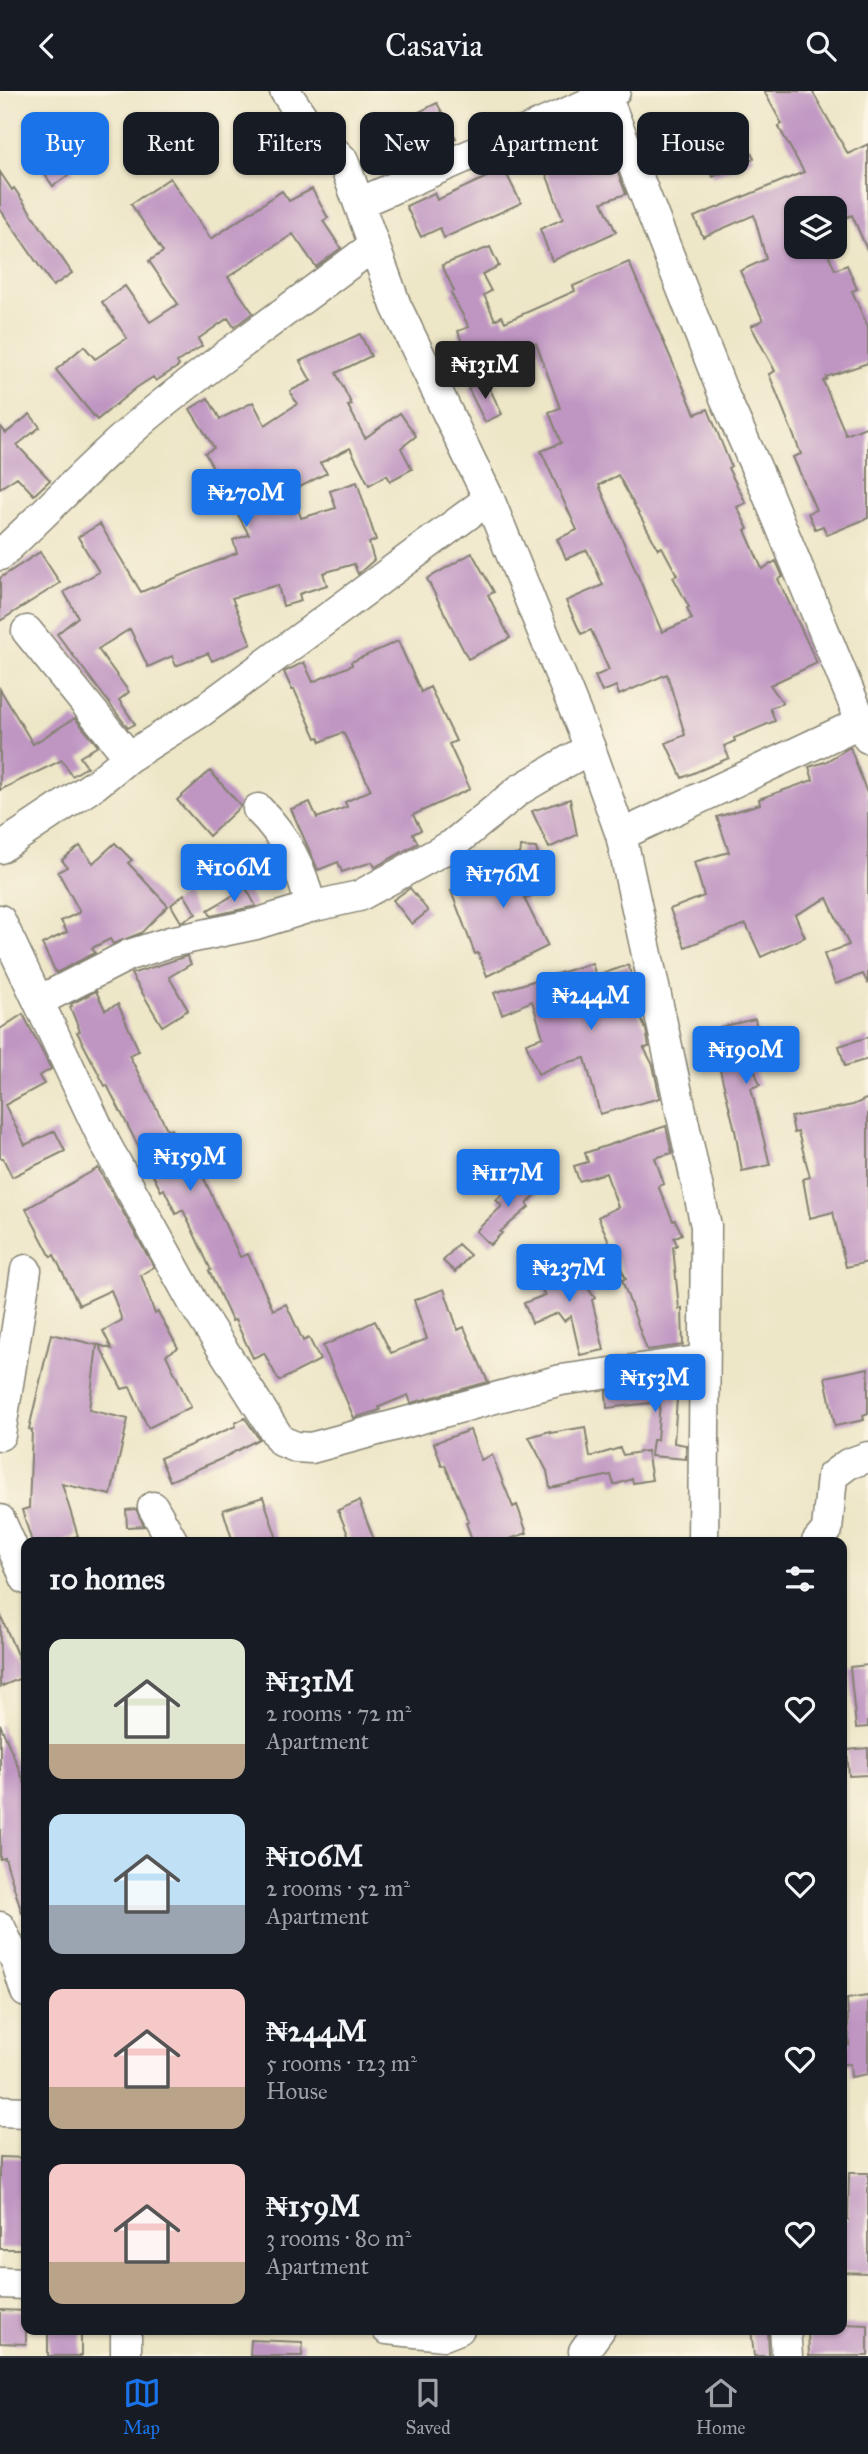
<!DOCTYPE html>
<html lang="en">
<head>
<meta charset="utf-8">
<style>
	:root { --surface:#171b24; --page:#20242c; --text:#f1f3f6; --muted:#9ea1a6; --line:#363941; --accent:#1a73e8 }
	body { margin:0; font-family:"IM FELL Great Primer",serif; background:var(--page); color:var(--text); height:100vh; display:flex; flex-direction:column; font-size:26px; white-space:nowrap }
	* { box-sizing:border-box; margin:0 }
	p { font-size:23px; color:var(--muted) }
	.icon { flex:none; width:38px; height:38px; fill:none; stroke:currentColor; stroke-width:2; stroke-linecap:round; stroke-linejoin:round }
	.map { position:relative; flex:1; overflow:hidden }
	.details { position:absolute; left:21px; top:1446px; width:826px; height:798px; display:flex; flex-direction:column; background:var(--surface); border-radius:14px; box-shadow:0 2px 5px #0004 }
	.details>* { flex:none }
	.hud { position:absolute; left:21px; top:21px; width:826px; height:63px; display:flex; gap:14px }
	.fabs { position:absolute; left:784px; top:105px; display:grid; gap:14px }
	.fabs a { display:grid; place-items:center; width:63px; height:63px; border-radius:14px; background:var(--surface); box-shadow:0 2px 5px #0004; font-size:35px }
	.price { position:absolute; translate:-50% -60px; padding:0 16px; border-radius:7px; background:var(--accent); color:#fff; font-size:23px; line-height:46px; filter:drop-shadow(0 2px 4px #0008) }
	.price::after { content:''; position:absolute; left:50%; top:42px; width:21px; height:16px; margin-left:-10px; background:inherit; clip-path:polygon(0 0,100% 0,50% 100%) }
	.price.on { background:#222; color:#fff }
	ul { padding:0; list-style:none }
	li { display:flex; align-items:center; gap:21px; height:175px; padding:0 28px }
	li span { display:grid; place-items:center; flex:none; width:196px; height:140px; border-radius:14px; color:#555 }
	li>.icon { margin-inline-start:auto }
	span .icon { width:84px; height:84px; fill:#fffc; stroke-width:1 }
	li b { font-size:30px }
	h2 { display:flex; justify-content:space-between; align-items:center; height:84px; padding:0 28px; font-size:30px }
	.tag { padding:0 24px; border-radius:14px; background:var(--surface); box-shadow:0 2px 5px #0004; font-size:24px; line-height:63px }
	.tag.on { background:var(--accent); color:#fff }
	header { display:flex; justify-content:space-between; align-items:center; height:91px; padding:0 28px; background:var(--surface); font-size:32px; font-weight:600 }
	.dock { display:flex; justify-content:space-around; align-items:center; height:98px; border-top:2px solid var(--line); background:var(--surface); font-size:19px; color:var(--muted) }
	.dock a { display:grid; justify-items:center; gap:4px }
	.dock .on { color:var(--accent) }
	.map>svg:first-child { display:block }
</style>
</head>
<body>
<header><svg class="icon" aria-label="back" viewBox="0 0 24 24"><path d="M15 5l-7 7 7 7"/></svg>Casavia<svg class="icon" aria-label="search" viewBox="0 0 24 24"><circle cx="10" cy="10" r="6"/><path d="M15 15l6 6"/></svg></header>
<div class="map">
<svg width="868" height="2265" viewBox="0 0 868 2265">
	<rect width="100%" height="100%" fill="#fcf5e5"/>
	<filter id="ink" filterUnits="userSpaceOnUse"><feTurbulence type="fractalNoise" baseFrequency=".0143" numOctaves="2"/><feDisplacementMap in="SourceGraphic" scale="14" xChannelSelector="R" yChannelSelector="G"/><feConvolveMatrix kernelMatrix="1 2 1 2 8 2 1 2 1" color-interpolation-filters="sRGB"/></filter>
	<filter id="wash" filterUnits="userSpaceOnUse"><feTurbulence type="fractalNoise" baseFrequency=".00686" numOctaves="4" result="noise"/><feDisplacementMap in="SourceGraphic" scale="28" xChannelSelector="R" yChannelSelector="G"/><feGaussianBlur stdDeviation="1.57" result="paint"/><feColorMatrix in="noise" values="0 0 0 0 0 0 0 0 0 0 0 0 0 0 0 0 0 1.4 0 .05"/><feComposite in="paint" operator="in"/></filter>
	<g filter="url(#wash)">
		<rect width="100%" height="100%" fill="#ede6c7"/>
		<g id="blocks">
			<path fill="#bf96c2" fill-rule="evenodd" d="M764,0H812L848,63L868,53V161L852,124L835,132V117H796V156H825L835,179L847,174L857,198L852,200L868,236V272L826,286L827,288L823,290L846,344L868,335V427L827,444L823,435L815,438L808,422L816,419L793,366L801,363L769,283L775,280L751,235L763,229L740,180L766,168L754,124L703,146L694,126L804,81L778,35L782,33Z
				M437,12L456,47L421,65L403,29Z
				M268,40L279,57L258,71L246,54Z
				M741,41L754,67L713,86L701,59Z
				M575,48L580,60L590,56L597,73L612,67L626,103L602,111L616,141L552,170L540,138L563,128L538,61Z
				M63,63L74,80L53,95L41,78Z
				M504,78L521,112L444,147L440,137L421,146L406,115L434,102L437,109Z
				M0,81L12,99L14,97L72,182L53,195L0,118Z
				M170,87L211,148L282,100L289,110L312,98L328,127L323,130L341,157L316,176L293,143L228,186L253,222L234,236L228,227L198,248L202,255L177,271L179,275L156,290L153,286L136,297L97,329L56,279L84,255L95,268L127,247L102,211L125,195L150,231L178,213L149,170L163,161L131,113Z
				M490,156L499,175L482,183L491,200L484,204L495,229L502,225L505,231L575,200L573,195L629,171L695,323L708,318L731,375L728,377L746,412L737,416L748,438L745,439L762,478L776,470L783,486L778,488L817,572L770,594L783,612L770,617L775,630L734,647L735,650L724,655L729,667L682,687L666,652L685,644L667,583L619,604L616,595L602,601L595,585L609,579L591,539L581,543L566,510L603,494L587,459L566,468L557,448L577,439L541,360L561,352L549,321L560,317L536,252L470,275L458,240L469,236L451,202L454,200L442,174ZM618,384L658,458L662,456L677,484L673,486L689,516L687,517L692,528L662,541L599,394Z
				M360,243L371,265L336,282L352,314L348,315L365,347L400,322L416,345L401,357L412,378L390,390L387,384L369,394L350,357L320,372L327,382L292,400L301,427L336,417L330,400L357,391L376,449L369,452L374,469L358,483L354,473L323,482L327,494L299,503L301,510L283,515L278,494L232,507L251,553L212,570L208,562L176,575L172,565L148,576L130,538L98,558L129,601L119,609L135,633L128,637L57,543L78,526L64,501L99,481L78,446L100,433L141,501L237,462L233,449L249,444L205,362L214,357L190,318L208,307L220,328L253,311L265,334L297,313L290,300L311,290L300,270Z
				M485,288L502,323L485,331L468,297Z
				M30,323L40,336L17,354L50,389L34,404L17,386L0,397V335L6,342Z
				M40,461L60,492L0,530V487Z
				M472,462L494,501L488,504L510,547L468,568L427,488Z
				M398,550L421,601L430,596L456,650L449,653L470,698L413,724L421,739L413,743L418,752L375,776L372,771L342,781L338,771L318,779L291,718L310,711L317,727L347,716L345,711L371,699L343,641L321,651L319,646L316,647L294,598L292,599L284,581L304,571L313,591L352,574L351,571Z
				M0,598L33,653L75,627L98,655L80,666L87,676L72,685L62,669L0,699Z
				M850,656L868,705V893L863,883L835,893L824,863L849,854L827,807L795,824L805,846L761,866L746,833L685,856L670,818L704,805L694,771L729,761L717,726L760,713L759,708L813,689L809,676L825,671Z
				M210,680L241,715L209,745L177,709Z
				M570,708L577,744L549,757L532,720Z
				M115,752L132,769L128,772L168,815L141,842L113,853L110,848L92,857L95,862L56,882L42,853L67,841L61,830L80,821L58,781L67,776L62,769L80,755L93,772Z
				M521,756L536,757L548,800L524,807L548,855L487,885L478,862L475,863L451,800L472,792L468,784L500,767L520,763Z
				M246,797L256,815L211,825L208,819Z
				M410,797L428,820L412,833L393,809Z
				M184,803L196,823L181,831L171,814Z
				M187,865L191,873L169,886L188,919L162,935L131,883Z
				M592,872L596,885L628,874L635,894L628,896L646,939L649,956L644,957L653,974L660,1007L600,1023L585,967L558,974L538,983L526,952L543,946L532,910L502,923L494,902Z
				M96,900L105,919L118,913L139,960L129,964L168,1040L172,1038L184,1063L188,1061L199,1085L202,1083L240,1166L248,1163L273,1219L286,1213L303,1250L309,1247L320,1269L279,1290L264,1262L253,1267L235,1229L232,1230L209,1180L211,1179L183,1119L176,1123L164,1098L161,1100L107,994L105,995L77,941L80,940L70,916L72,915L71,913Z
				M23,923L51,978L39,985L44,993L5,1014L25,1054L55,1040L65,1060L12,1086L3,1067H0V938Z
				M755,928L760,952L785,946L790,963L752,972L760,994L751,997L770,1074L742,1080L735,1039L716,963L726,961L720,936Z
				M868,946V968L845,975L839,955Z
				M868,1007V1171L846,1176L833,1121L810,1127L803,1088L810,1086L798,1041L794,1042L791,1026L853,1014Z
				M666,1035L672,1062L655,1067L664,1093L658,1095L673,1130L675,1129L682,1143L674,1147L677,1154L673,1156L679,1218L682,1217L683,1254L647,1259L622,1189L626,1188L598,1126L618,1116L606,1082L579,1090L574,1075L588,1071L585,1062Z
				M98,1077L154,1176L141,1184L155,1223L158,1221L178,1257L166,1264L191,1316L148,1337L130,1296L122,1298L99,1254L112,1258L103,1240L122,1229L111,1199L79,1214L54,1164L51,1166L26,1118Z
				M523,1085L539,1100L527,1113L529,1116L500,1141L502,1142L490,1154L476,1140L502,1115L496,1109Z
				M458,1153L470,1164L455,1181L443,1170Z
				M573,1165L589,1190L584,1192L595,1207L592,1209L604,1259L580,1264L571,1225L564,1230L558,1222L532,1232L524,1212L545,1204L535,1188Z
				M444,1198L458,1239L464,1236L488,1291L411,1312L408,1304L379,1316L380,1319L354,1327L323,1255L375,1230L391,1262L427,1248L414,1209Z
				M51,1243L97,1254L89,1319L128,1328L111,1404L62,1393L78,1445L57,1451H32L22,1419L29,1417L32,1339L29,1338Z
				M868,1277V1322L863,1324L864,1329L835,1335L825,1286Z
				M668,1292H678L674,1352L686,1354V1368L651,1365L653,1349H657L660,1311L607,1317L606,1300Z
				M245,1327L259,1348L221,1368L170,1390L160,1367L236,1335L235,1332Z
				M585,1336L590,1366L620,1357L623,1364L647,1360L652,1389L633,1392L632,1388L614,1394L611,1384L550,1397L547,1380L529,1346L550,1340L551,1342Z
				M470,1339L481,1369L492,1364L513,1416L517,1414L527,1442L501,1451H473L466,1432L469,1431L445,1374L442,1375L434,1352Z
				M263,1406L278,1451H233L223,1419Z
				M359,1410L375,1451H351L338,1419Z
				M136,1418L144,1435L127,1436L126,1419Z
				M0,1523L26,1585L0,1596Z
				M868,1574V1636L856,1637L850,1576Z
				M0,1633L26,1695V1821L22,1822L5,1767L0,1768Z
				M868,1657V1684L849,1685L847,1659Z
				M868,1905V1983L851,1986L850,1973H842V1954H849L847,1908Z
				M0,2066L26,2067V2158H0Z
				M849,2082H868V2182L842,2181V2129H848Z
				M0,2219L26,2220V2253L0,2252Z
				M844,2233L868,2234V2265H809L808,2238H843Z
				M48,2238H81V2265H48Z
				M751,2238H768L769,2265H754Z
				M251,2249L303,2251L302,2265H250Z"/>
		</g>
	</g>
	<g filter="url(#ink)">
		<use href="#blocks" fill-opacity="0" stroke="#848172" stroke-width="2"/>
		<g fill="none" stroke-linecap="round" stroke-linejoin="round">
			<g stroke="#848172" stroke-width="33">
				<path id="minor" d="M285,0L309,36L343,69L396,215L489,408L590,657L621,744L706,1135L703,1451
					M615,0L606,5L725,307L763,392L868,647
					M359,112L606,5
					M0,464C53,415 103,361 160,315C229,260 302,209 373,155
					M27,540L129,666
					M258,718C284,743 304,780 310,816L359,805L452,754L519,699L590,657
					M621,744L868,628
					M0,757L96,693L129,666L202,620L489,408
					M0,829L106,1054L194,1213L281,1350L296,1356L311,1357L561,1289L704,1269
					M39,910L129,864L170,851L256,833L310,816
					M0,1344L26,1179
					M153,1416L173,1451
					M0,1429L26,1488
					M817,1451L827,1439L832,1385L848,1373L868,1366
					M0,1836L17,1872L26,1901
					M0,2020L26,2021
					M0,2192L26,2193
					M126,2238V2265
					M387,2238L444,2244L459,2238
					M785,2238L787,2265
					M585,2265L584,2260L600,2238"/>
			</g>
			<use href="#minor" stroke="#fff" stroke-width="30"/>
		</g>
	</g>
</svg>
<div class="fabs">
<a><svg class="icon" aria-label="layers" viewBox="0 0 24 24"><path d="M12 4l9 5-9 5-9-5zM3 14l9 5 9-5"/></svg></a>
</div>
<b class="price on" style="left:485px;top:310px">₦131M</b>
<b class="price" style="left:246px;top:438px">₦270M</b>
<b class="price" style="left:234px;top:813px">₦106M</b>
<b class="price" style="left:503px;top:819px">₦176M</b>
<b class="price" style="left:591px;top:941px">₦244M</b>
<b class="price" style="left:746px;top:995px">₦190M</b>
<b class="price" style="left:190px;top:1102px">₦159M</b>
<b class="price" style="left:508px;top:1118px">₦117M</b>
<b class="price" style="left:569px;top:1213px">₦237M</b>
<b class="price" style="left:655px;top:1323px">₦153M</b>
<div class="hud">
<a class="tag on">Buy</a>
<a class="tag">Rent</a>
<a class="tag">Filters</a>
<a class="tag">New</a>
<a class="tag">Apartment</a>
<a class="tag">House</a>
</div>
<section class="details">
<h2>10 homes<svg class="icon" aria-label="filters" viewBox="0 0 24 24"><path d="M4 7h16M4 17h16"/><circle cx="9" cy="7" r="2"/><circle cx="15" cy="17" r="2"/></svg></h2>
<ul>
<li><span style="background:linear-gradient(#dfe7d0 75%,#b9a48a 0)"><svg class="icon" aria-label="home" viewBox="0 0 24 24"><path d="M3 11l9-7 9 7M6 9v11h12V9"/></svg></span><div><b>₦131M</b><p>2 rooms · 72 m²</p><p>Apartment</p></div><svg class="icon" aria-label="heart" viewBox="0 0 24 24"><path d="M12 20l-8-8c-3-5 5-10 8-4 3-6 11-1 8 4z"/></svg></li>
<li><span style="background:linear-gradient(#bfe0f5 65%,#9aa5b1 0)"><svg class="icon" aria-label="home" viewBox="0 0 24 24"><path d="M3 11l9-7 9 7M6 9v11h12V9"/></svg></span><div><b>₦106M</b><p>2 rooms · 52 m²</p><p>Apartment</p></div><svg class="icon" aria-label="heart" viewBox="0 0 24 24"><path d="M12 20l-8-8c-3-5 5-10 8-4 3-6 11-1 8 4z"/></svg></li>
<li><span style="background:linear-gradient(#f6c9c9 70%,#b9a48a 0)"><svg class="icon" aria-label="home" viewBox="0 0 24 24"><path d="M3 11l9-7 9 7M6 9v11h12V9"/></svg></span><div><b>₦244M</b><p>5 rooms · 123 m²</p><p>House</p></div><svg class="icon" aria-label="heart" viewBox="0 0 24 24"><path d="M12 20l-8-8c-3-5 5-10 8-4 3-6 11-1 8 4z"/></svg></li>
<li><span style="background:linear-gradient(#f6c9c9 70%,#b9a48a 0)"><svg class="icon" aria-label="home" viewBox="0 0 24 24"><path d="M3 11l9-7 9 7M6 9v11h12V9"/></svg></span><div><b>₦159M</b><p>3 rooms · 80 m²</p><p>Apartment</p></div><svg class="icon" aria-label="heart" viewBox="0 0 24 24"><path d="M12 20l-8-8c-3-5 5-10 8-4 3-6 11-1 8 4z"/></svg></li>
</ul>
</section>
</div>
<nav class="dock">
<a class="on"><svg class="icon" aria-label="map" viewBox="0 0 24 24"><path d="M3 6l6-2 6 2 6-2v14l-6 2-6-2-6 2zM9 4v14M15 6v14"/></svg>Map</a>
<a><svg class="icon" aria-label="saved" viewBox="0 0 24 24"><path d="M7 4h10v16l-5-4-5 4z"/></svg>Saved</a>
<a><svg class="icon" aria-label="home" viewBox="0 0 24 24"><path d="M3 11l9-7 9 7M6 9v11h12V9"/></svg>Home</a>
</nav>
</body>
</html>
